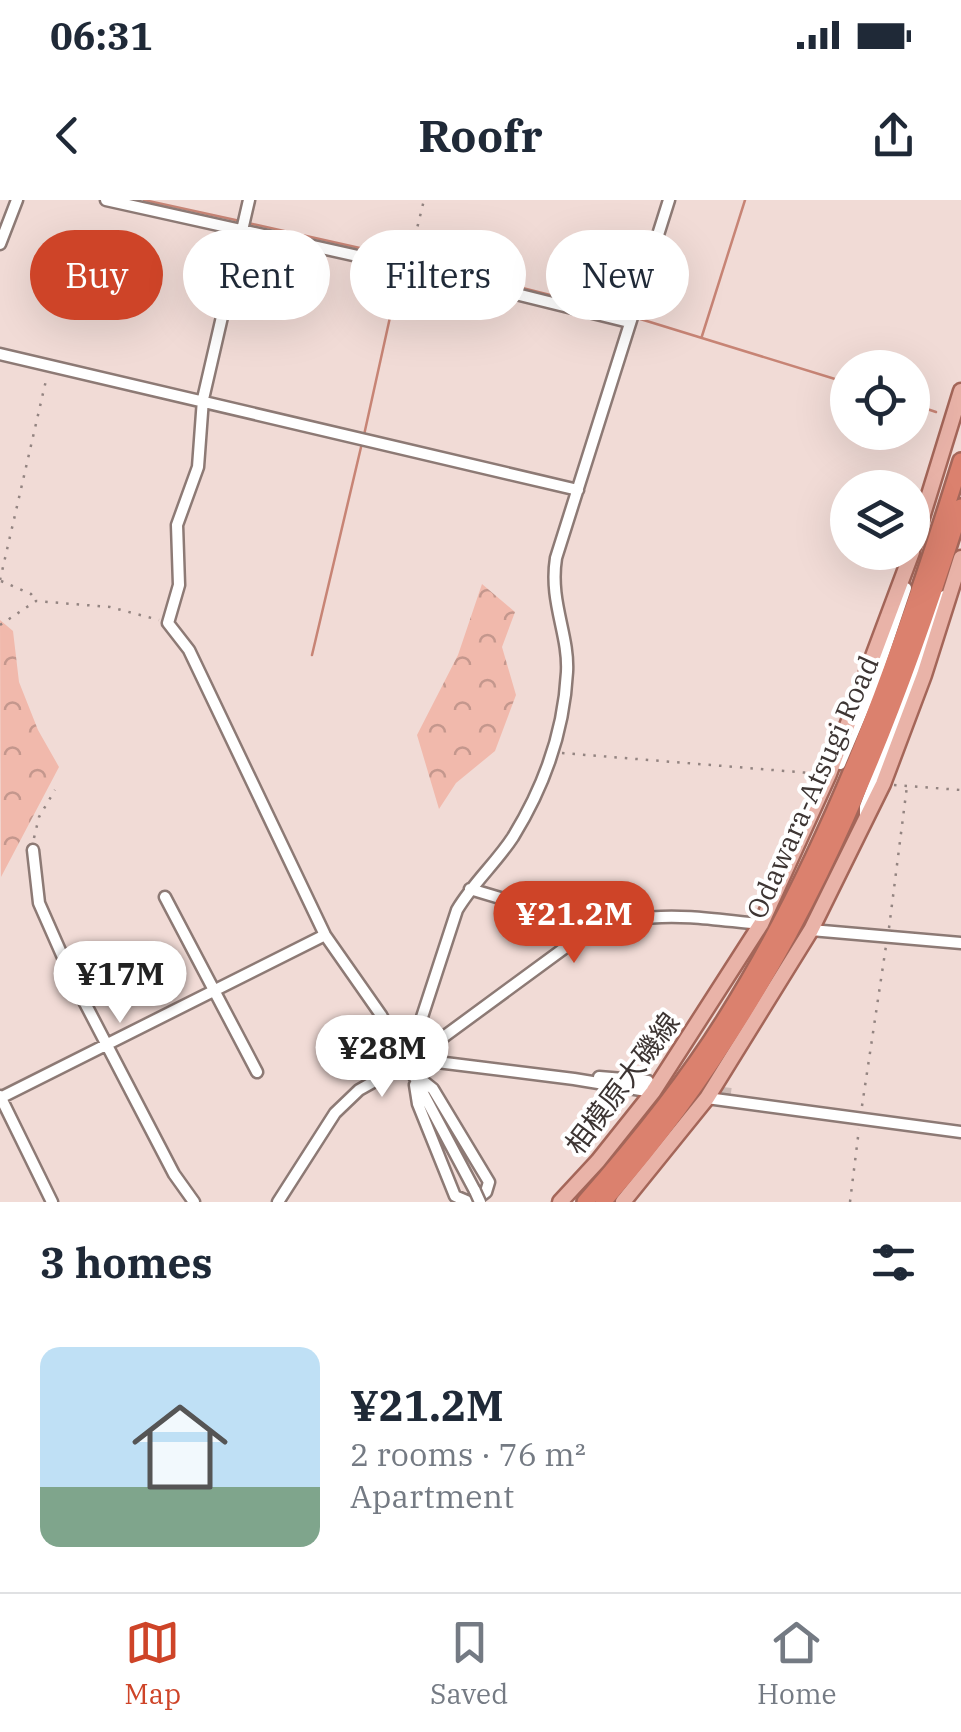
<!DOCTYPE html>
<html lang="en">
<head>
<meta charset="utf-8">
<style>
	:root { --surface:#fff; --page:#f2f2f3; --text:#1f2937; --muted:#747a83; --line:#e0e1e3; --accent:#ce4428 }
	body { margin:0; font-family:"IBM Plex Serif","Noto Sans JP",serif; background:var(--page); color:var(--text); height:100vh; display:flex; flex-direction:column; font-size:38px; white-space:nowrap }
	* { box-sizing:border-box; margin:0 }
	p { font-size:32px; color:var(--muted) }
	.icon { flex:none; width:55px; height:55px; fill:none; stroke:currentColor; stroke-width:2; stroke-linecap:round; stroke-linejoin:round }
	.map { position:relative; height:1002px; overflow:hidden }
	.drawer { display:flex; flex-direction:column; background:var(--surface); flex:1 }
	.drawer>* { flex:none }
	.top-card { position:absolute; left:30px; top:30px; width:902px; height:90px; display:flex; gap:20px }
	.buttons { position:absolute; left:830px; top:150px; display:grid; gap:20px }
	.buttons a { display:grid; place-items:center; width:100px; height:100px; border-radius:50%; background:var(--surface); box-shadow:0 10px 40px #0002; font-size:50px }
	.price { position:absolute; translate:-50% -85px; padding:0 22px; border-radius:35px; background:#fff; color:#222; font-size:32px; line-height:65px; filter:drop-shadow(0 2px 5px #0008) }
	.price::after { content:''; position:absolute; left:50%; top:60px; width:30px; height:22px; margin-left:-15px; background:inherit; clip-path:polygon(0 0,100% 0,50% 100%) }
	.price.active { background:var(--accent); color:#fff }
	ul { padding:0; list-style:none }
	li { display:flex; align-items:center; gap:30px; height:250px; padding:0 40px }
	li span { display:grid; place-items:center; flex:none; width:280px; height:200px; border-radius:20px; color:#555 }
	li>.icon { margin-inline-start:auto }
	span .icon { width:120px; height:120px; fill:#fffc; stroke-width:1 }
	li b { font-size:42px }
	h2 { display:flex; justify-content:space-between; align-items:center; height:120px; padding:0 40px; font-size:42px }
	.chip { padding:0 35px; border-radius:45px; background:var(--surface); box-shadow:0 10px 40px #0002; font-size:35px; line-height:90px }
	.chip.active { background:var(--accent); color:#fff }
	.status { display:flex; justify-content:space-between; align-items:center; height:70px; padding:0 50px; background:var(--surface); direction:ltr }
	.status svg { height:28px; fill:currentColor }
	header { display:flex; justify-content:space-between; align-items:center; height:130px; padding:0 40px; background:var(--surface); font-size:45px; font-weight:700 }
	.menu { display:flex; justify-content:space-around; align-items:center; height:140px; border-top:2px solid var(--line); background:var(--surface); font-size:28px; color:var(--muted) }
	.menu a { display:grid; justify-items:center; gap:5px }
	.menu .active { color:var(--accent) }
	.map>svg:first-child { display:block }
</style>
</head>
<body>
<div class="status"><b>06:31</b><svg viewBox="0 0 49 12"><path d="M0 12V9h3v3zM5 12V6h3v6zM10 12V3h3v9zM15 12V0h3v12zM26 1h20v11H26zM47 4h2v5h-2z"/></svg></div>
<header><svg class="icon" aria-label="back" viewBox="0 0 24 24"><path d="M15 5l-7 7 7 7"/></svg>Roofr<svg class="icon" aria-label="share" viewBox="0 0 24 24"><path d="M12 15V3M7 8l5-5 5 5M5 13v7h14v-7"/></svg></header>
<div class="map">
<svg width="961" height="1002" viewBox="0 0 961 1002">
	<defs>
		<pattern id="forest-crowns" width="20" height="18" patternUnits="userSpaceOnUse" patternTransform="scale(2.5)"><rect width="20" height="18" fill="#f1b9ac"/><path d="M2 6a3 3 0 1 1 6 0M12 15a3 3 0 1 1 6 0" fill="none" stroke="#c4978d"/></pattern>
	</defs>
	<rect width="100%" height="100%" fill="#f1dbd6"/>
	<path fill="url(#forest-crowns)" d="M482,384L515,412L502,447L516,495L495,551L456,583L439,609L417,535L458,455Z
		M0,420L13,431L19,482L38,530L59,567L1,677Z"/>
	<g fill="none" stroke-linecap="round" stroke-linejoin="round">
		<path stroke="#c78475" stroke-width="2.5" d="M144,0L240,21
			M248,23L400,57L629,115
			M637,118L848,183
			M702,136L745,0
			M912,204L936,212
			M364,235L400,72
			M312,455L362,243"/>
		<path stroke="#cdbab5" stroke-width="10" stroke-dasharray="10 5" stroke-linecap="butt" d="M707,890L731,893"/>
		<g stroke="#8d7a75" stroke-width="15">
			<path id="minor" d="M106,0L407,67L629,122
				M249,0L203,199L198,267L177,325L179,385L168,423L189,450L325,735L381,815L407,863
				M0,44L17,0
				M0,154L578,290
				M840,564L873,486L906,388
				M865,615V607L944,396
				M33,650L39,703L73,780L174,974L194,1002
				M470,689L584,723L595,729
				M165,697L257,872
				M811,730L961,743
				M407,863L457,710C473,683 496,663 513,637C545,585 564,532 567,472C569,434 549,402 556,358L669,0
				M408,863L570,744C639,705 686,717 761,724
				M411,863L429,861L574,879L653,892
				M418,877L433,889L489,982L486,992L473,1002
				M599,877L648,881
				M415,885L418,904L455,996L469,1002
				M0,896L52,1002
				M0,898L325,735
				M707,898L961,932
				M278,1002L335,913L359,890L407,863L475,991"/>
		</g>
		<g stroke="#a46659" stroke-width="19">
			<path id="major" d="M912,350L961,191
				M560,1002L598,961L653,892L761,724L829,574L912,352
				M623,1002L707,898L811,730L883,584L924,475L961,358"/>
		</g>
		<g stroke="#a46659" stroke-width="20">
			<path id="highway" d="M585,1002C635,945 684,885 724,821C833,648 901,454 961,261
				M603,1002C782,801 882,561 961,307"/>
		</g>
		<path stroke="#938481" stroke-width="2.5" stroke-dasharray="2.5 8" stroke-linecap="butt" d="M410,57L424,0
			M0,380L47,176
			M1,381L31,394L36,401
			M0,425L36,401L110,407L159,420
			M562,553L810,573L817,577
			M894,585L961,590
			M34,638L39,617L55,590
			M889,728L907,586
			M862,906L886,746
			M850,1002L859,929"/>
		<use href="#minor" stroke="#fff" stroke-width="10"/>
		<use href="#major" stroke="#e9b3a8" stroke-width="14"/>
		<use href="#highway" stroke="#db816e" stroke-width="15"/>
		<g stroke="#8d7a75" stroke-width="15" stroke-linecap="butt">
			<path id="minor-bridge" d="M475,991L480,1002"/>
		</g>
		<use href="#minor-bridge" stroke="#fff" stroke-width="10"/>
	</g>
	<g text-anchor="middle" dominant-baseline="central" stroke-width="8" stroke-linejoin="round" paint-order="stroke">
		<g font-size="28" fill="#3d3533" stroke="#fff">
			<text transform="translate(812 587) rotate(-66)">Odawara-Atsugi Road</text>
			<text transform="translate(622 883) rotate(-53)">相模原大磯線</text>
		</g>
	</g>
</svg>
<div class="buttons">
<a><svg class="icon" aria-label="locate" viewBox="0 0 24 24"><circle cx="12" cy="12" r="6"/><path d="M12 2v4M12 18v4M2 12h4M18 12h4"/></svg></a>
<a><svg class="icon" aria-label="layers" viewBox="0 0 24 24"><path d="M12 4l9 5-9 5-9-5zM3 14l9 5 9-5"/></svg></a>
</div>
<b class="price active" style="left:574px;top:766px">¥21.2M</b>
<b class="price" style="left:120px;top:826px">¥17M</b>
<b class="price" style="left:382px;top:900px">¥28M</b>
<div class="top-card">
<a class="chip active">Buy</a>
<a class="chip">Rent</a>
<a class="chip">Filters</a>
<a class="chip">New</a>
</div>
</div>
<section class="drawer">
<h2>3 homes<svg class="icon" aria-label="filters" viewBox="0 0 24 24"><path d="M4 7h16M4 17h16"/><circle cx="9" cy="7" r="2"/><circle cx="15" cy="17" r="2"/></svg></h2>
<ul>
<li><span style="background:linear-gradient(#bfe0f5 70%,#7fa58c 0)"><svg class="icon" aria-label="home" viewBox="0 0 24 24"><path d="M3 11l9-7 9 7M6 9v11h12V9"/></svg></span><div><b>¥21.2M</b><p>2 rooms · 76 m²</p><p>Apartment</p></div></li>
</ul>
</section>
<nav class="menu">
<a class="active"><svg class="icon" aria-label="map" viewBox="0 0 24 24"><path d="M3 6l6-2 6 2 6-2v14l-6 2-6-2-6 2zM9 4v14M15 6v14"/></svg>Map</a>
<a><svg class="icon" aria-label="saved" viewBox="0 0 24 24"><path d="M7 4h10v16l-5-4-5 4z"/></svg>Saved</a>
<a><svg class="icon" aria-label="home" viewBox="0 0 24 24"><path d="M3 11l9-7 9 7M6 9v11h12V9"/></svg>Home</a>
</nav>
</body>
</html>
